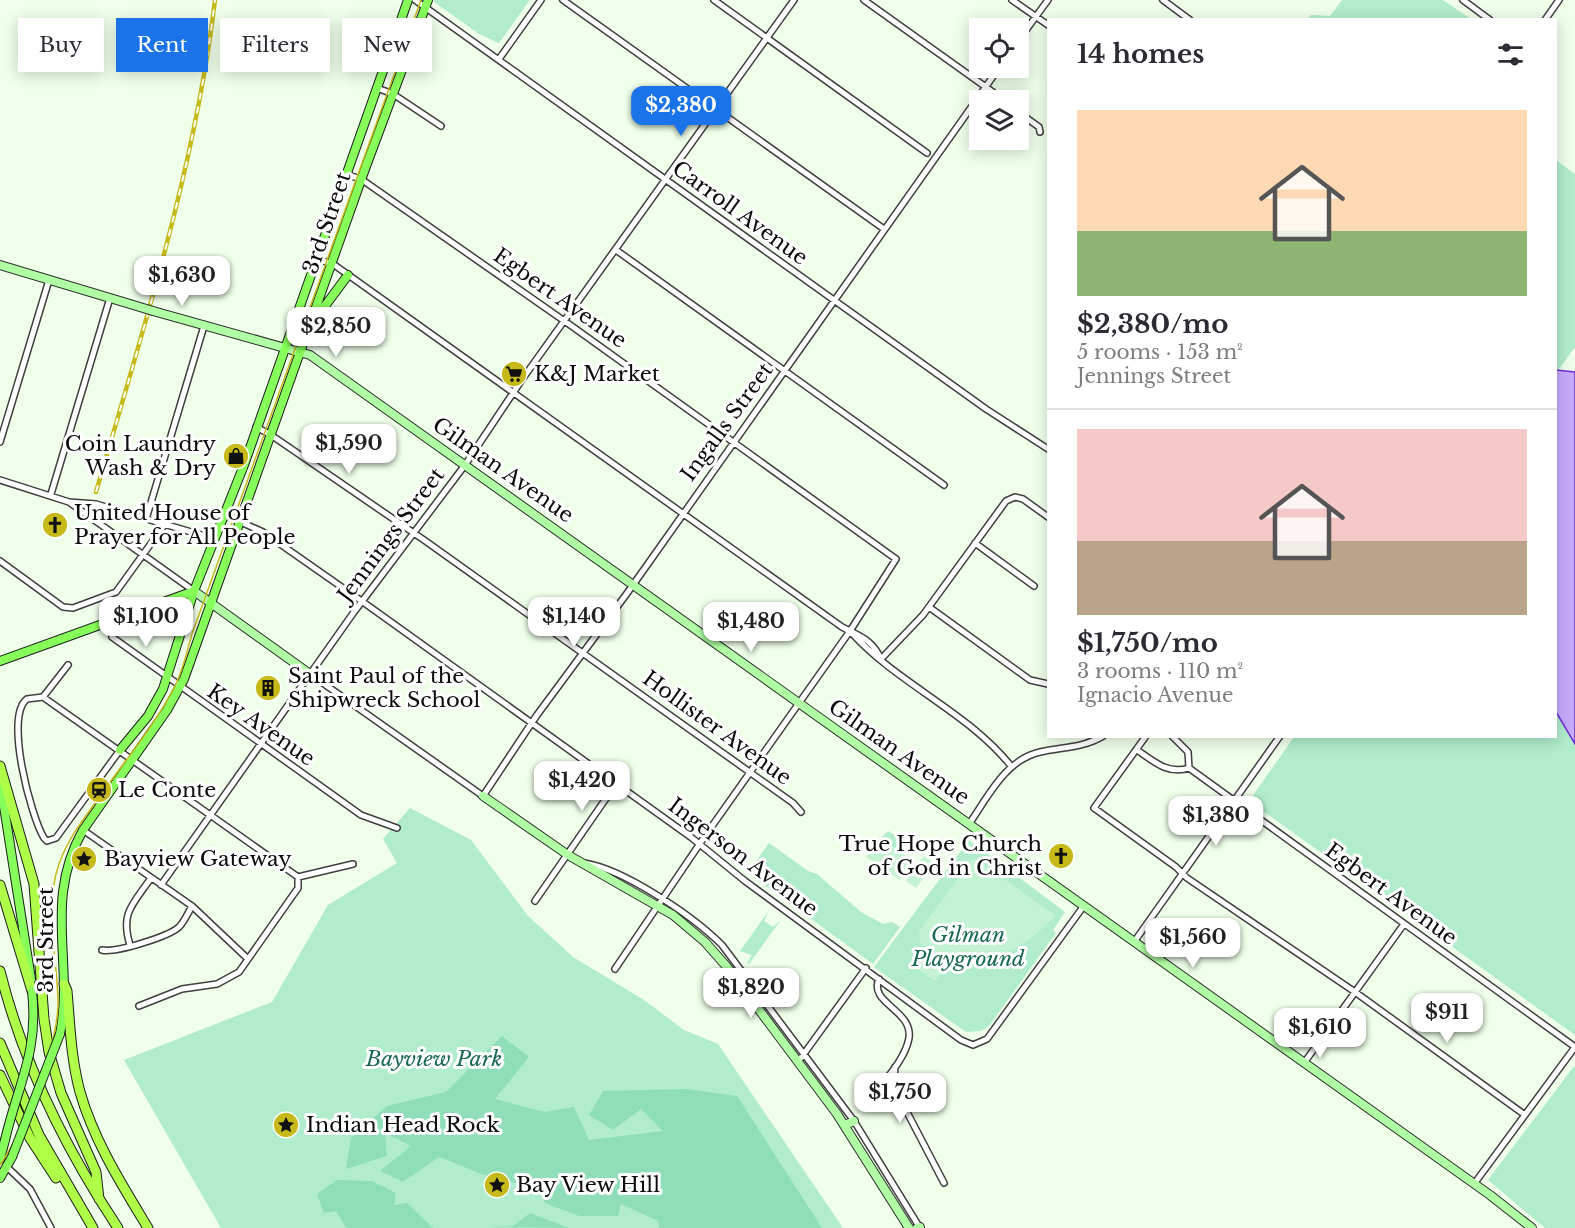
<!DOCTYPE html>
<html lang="en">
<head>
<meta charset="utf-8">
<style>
	:root { --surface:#fff; --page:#f2f2f3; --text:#2b2b33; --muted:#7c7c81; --line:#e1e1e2; --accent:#1a73e8 }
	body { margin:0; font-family:"Libre Baskerville",serif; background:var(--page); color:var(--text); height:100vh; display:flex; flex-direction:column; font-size:22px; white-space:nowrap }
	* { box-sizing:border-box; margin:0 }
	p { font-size:20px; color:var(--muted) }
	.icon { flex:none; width:33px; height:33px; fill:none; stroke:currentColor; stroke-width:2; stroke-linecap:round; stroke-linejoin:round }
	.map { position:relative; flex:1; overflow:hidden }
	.sheet { position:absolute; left:1047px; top:18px; width:510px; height:720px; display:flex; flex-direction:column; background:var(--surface); border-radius:0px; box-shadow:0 3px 15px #0003 }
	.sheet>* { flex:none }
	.banner { position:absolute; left:18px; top:18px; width:570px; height:54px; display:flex; gap:12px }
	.buttons { position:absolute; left:969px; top:18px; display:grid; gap:12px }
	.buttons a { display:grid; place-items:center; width:60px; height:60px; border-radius:0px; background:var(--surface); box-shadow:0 3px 15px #0003; font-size:30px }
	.price { position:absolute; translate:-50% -51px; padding:0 14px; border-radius:12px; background:#fff; color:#222; font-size:20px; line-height:39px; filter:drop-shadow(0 2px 3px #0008) }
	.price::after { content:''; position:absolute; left:50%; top:36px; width:18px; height:14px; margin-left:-9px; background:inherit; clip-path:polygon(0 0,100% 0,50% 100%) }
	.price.selected { background:var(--accent); color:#fff }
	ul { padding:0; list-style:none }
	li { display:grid; align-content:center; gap:12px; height:318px; padding:0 30px }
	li+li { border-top:2px solid var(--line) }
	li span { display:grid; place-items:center; height:186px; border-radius:0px; color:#555 }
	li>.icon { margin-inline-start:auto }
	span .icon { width:108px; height:108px; fill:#fffc; stroke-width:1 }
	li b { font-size:26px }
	h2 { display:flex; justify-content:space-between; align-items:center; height:72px; padding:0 30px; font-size:26px }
	.tag { padding:0 21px; border-radius:0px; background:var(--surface); box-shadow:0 3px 15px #0003; font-size:21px; line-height:54px }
	.tag.selected { background:var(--accent); color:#fff }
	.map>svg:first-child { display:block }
</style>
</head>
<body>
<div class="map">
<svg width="1575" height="1228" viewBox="0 0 1575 1228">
	<rect width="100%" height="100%" fill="#efffea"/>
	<path fill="#b1eccc" d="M434,0H530L499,43L479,34L434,2Z
		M1342,0H1443L1471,19H1308L1311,15L1330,16Z
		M1556,160L1575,174V347L1557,372Z
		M1556,712L1575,744V1035L1249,801L1294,737L1556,736Z
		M410,808L471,840L528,916L573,957L644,1000L684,1030L718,1044L843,1228H221L124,1060L272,1002L328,905L397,863L383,839Z
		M888,831L904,841L899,851L880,839Z
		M969,840L1065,912L1053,930L1056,933L989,1026L981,1031L966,1032L874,967Z
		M769,843L808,871L817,874L861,912L883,924L892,922L900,927L873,964L748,873Z
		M768,912L764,921L773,927L780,921L749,964L747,963L752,955L740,951Z
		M1575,1065V1228H1545L1488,1180Z"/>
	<path fill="#8fdeb9" d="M502,1036L529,1057L495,1099L544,1112L574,1107L589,1140L663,1131L641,1109L613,1130L589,1115L603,1091L686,1089L737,1096L822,1228H659L658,1221L621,1204L618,1216H579L545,1203L539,1189L487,1176L439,1157L403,1182L380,1171L411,1146L385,1133L387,1156L346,1169L351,1138L387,1106L446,1092Z
		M337,1180L372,1181L396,1193L394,1205L407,1203L433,1228H346L336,1211L324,1213L317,1194Z
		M530,1213L569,1228L489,1227L513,1226Z"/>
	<path fill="#c4f3d3" d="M879,838L913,860L900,880L866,857Z
		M924,856L934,863L916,888L906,881Z
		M976,859L1056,916C1024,946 1003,960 960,971L920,943L919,932L971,860Z
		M922,953L944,968L935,981L913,966Z"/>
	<path fill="#c7aafb" stroke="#6d2cd7" stroke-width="1.5" d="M1556,370L1575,372V744L1556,712Z"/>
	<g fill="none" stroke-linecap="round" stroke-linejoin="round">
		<g stroke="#3f3f3f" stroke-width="8">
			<path id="street" d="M415,0L986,409L1048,449
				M563,0L884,229
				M714,0L927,153
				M864,0L1004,100
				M1012,0L1048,25
				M1163,0L1190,20
				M1463,0L1490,20
				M1545,20L1559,0
				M1018,41L1048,0
				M499,59L541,0
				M377,88L393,94L441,126
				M1018,112L1039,127L1040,132
				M348,175L361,179L573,327L896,559L850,631L705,836L615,969
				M616,250L944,485
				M317,259L333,264L842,627C859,636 872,639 881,659
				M256,427L271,435L424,540L793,803L801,812
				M0,442L49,280
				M0,480L69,502L194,591
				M51,494L110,298
				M69,502L96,504L215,539
				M225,515L263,532L363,602L692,838L745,881L961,1040L973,1045L987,1039L1083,907
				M146,519L204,326
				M975,543L1034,586
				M0,561L63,607L73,608L116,592L165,524
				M929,607L1030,680L1048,684
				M850,631C897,684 967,711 1011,766
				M112,637L361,815L397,828
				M881,659L923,615L1006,501L1015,497L1023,499L1048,517
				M68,665L43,697L27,699C4,716 31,817 44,838L47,841L56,838L120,750
				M310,674L483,796L537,715L628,592L999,68
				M43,697L298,877V888L239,972L217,984L182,989L139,1006
				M1146,736L1094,808L1176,867L1187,878L1355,992L1525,1115
				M1172,736L1188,752L1189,768
				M1137,750C1153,761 1168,775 1189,768
				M1189,768L1575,1047L1474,1184
				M969,824C988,797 1005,760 1040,752C1062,747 1083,748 1103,736
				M83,830L192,906L248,959
				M584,863C624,869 693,916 722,945L854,1121L920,1228
				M298,877L353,864
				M161,885L354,612L465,465L521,381L794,0
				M535,901L616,784
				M1134,942L1280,736
				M130,945C120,913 133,904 151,878
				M102,950C115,953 168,937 179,927C184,922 188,913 192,906
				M798,1062L866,968
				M1304,1063L1404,924
				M895,1067L894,1080L897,1093L944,1183
				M868,1102C881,1084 905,1061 909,1038C913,1010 868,1003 879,979
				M7,1167L30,1189L51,1228"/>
		</g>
		<g stroke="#2e2e2e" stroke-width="10">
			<path id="secondary" d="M0,265L130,304
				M153,311L310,355L1490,1195L1532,1228
				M194,591L310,674
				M483,796L568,855L673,915L705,942L727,967L837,1114L909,1228
				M845,1125L854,1121
				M917,1228L920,1227"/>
		</g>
		<g stroke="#1d1d1d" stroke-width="10">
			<path id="primary" d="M316,318L348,275
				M0,661L194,591
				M120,750L148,716L163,689L194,591L244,465L408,0
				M0,781L31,979
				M60,1034C74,961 43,901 83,830L167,710L184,679L365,169L428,0
				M0,1159L5,1140
				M0,1178L12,1157"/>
		</g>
		<g stroke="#1d1d1d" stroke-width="11">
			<path id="highway" d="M0,766L34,884L44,1019L49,1052L61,1093L96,1172L99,1199
				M0,885L32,991
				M0,971C23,1064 65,1148 118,1228
				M64,984L67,991C70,1025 71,1059 80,1092C94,1141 122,1185 148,1228
				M0,1043L39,1135L93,1228
				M0,1075L30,1138L56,1178"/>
		</g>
		<use href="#street" stroke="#fff" stroke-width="5"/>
		<use href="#secondary" stroke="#b1ffa5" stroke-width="8"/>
		<use href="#primary" stroke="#86ff5a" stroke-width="8"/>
		<use href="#highway" stroke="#afff48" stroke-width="9"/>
		<path stroke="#c6ba1a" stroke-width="1.5" d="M0,1165C25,1128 57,1049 58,1004C58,958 43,910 59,864C68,838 85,817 101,795C126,759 155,725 175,686C183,670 187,651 192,634L421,0"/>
		<g stroke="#c6ba1a" stroke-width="4.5">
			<path id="rail" d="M96,492C143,330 195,168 215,0"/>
		</g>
		<use href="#rail" stroke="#fff" stroke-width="2" stroke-dasharray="7" stroke-linecap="butt"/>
		<g stroke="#2e2e2e" stroke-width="10" stroke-linecap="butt">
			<path id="secondary-bridge" d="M130,304L153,311"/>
		</g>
		<g stroke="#1d1d1d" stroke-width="10" stroke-linecap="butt">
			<path id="primary-bridge" d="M5,1140C18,1084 39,1052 32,991
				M12,1157L60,1034"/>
		</g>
		<use href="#secondary-bridge" stroke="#b1ffa5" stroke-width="8"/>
		<use href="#primary-bridge" stroke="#86ff5a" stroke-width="8"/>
	</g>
	<defs>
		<g id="supermarket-disc" transform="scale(1.35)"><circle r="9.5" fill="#c6ba1a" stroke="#fff"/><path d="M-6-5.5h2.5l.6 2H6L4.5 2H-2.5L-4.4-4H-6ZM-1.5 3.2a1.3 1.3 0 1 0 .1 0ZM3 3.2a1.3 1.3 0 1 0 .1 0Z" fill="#111"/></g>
		<g id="shop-disc" transform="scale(1.35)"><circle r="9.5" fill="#c6ba1a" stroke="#fff"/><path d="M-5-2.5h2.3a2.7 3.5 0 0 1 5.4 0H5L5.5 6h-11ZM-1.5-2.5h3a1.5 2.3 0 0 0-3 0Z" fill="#111"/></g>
		<g id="church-disc" transform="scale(1.35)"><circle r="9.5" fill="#c6ba1a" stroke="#fff"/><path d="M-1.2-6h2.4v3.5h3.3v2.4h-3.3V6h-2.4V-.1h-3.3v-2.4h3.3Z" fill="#111"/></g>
		<g id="building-disc" transform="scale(1.35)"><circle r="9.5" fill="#c6ba1a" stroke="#fff"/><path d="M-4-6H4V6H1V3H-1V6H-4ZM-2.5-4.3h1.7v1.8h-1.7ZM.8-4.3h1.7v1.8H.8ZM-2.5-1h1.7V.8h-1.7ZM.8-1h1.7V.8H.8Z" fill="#111"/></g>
		<g id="station-disc" transform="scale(1.35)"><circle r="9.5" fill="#c6ba1a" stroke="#fff"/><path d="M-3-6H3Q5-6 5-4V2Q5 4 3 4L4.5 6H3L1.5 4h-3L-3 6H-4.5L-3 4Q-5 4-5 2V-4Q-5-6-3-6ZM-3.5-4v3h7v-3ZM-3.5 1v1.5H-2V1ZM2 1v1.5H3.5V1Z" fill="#111"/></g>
		<g id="sight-disc" transform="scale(1.35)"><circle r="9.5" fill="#c6ba1a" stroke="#fff"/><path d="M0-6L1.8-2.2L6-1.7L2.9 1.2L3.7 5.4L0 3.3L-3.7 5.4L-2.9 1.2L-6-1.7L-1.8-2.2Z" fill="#111"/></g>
	</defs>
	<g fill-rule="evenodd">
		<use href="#supermarket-disc" x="514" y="374"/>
		<use href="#shop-disc" x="236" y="456"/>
		<use href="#church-disc" x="55" y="525"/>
		<use href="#building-disc" x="268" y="688"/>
		<use href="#station-disc" x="99" y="790"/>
		<use href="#church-disc" x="1061" y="856"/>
		<use href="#sight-disc" x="84" y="859"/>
		<use href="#sight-disc" x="286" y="1125"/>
		<use href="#sight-disc" x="497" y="1185"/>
	</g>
	<g text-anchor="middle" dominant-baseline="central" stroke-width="6" stroke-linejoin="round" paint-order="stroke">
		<g font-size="21" fill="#0c0c0c" stroke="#fff">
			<text transform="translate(740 213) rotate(36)">Carroll Avenue</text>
			<text transform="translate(327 223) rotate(-71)">3rd Street</text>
			<text transform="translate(560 298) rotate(35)">Egbert Avenue</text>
			<text transform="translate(727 422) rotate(-54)">Ingalls Street</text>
			<text transform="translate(503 470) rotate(35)">Gilman Avenue</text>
			<text transform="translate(391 535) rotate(-53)">Jennings Street</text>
			<text transform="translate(261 725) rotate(35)">Key Avenue</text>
			<text transform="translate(717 728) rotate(36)">Hollister Avenue</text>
			<text transform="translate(899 752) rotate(35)">Gilman Avenue</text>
			<text transform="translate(743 857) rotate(37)">Ingerson Avenue</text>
			<text transform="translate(1391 894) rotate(36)">Egbert Avenue</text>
			<text transform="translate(46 940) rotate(-90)">3rd Street</text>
		</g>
		<g font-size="21" fill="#0c0c0c" stroke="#fff" text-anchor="start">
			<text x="534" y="374">K&amp;J Market</text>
			<text x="216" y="444" text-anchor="end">Coin Laundry<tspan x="216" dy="24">Wash &amp; Dry</tspan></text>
			<text x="74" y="513">United House of<tspan x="74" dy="24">Prayer for All People</tspan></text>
			<text x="288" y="676">Saint Paul of the<tspan x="288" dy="24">Shipwreck School</tspan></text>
			<text x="118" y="790">Le Conte</text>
			<text x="1042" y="844" text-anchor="end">True Hope Church<tspan x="1042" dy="24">of God in Christ</tspan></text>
			<text x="104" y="859">Bayview Gateway</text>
			<text x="306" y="1125">Indian Head Rock</text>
			<text x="516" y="1185">Bay View Hill</text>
		</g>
		<g font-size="21" font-style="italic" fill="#186855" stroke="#fff">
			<text x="968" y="935">Gilman<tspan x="968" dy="24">Playground</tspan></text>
			<text x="434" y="1059">Bayview Park</text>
		</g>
	</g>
</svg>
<div class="buttons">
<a><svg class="icon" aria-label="locate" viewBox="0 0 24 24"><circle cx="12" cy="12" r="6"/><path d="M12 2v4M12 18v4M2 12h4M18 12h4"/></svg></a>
<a><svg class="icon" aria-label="layers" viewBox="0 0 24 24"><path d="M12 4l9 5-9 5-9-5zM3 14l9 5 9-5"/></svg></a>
</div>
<b class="price selected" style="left:681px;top:137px">$2,380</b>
<b class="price" style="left:182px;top:307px">$1,630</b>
<b class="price" style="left:336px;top:358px">$2,850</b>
<b class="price" style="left:349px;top:475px">$1,590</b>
<b class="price" style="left:146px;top:648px">$1,100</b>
<b class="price" style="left:574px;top:648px">$1,140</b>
<b class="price" style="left:751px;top:653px">$1,480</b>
<b class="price" style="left:582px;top:812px">$1,420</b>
<b class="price" style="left:1216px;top:847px">$1,380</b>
<b class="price" style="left:1193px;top:969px">$1,560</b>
<b class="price" style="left:751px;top:1019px">$1,820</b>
<b class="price" style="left:1447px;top:1044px">$911</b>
<b class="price" style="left:1320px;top:1059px">$1,610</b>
<b class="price" style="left:900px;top:1124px">$1,750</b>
<div class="banner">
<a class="tag">Buy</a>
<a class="tag selected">Rent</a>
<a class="tag">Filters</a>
<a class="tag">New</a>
</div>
<section class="sheet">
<h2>14 homes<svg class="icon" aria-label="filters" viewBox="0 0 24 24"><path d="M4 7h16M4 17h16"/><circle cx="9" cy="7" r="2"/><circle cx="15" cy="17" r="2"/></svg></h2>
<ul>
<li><span style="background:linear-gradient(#ffd9b3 65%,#8fb573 0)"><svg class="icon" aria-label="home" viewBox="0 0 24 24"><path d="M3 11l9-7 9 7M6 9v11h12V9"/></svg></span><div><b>$2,380/mo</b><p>5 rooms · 153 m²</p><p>Jennings Street</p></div></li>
<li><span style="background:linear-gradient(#f6c9c9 60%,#b9a48a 0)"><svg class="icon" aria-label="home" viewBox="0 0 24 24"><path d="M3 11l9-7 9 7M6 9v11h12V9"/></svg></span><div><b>$1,750/mo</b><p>3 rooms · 110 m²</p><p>Ignacio Avenue</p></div></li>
</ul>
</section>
</div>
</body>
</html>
